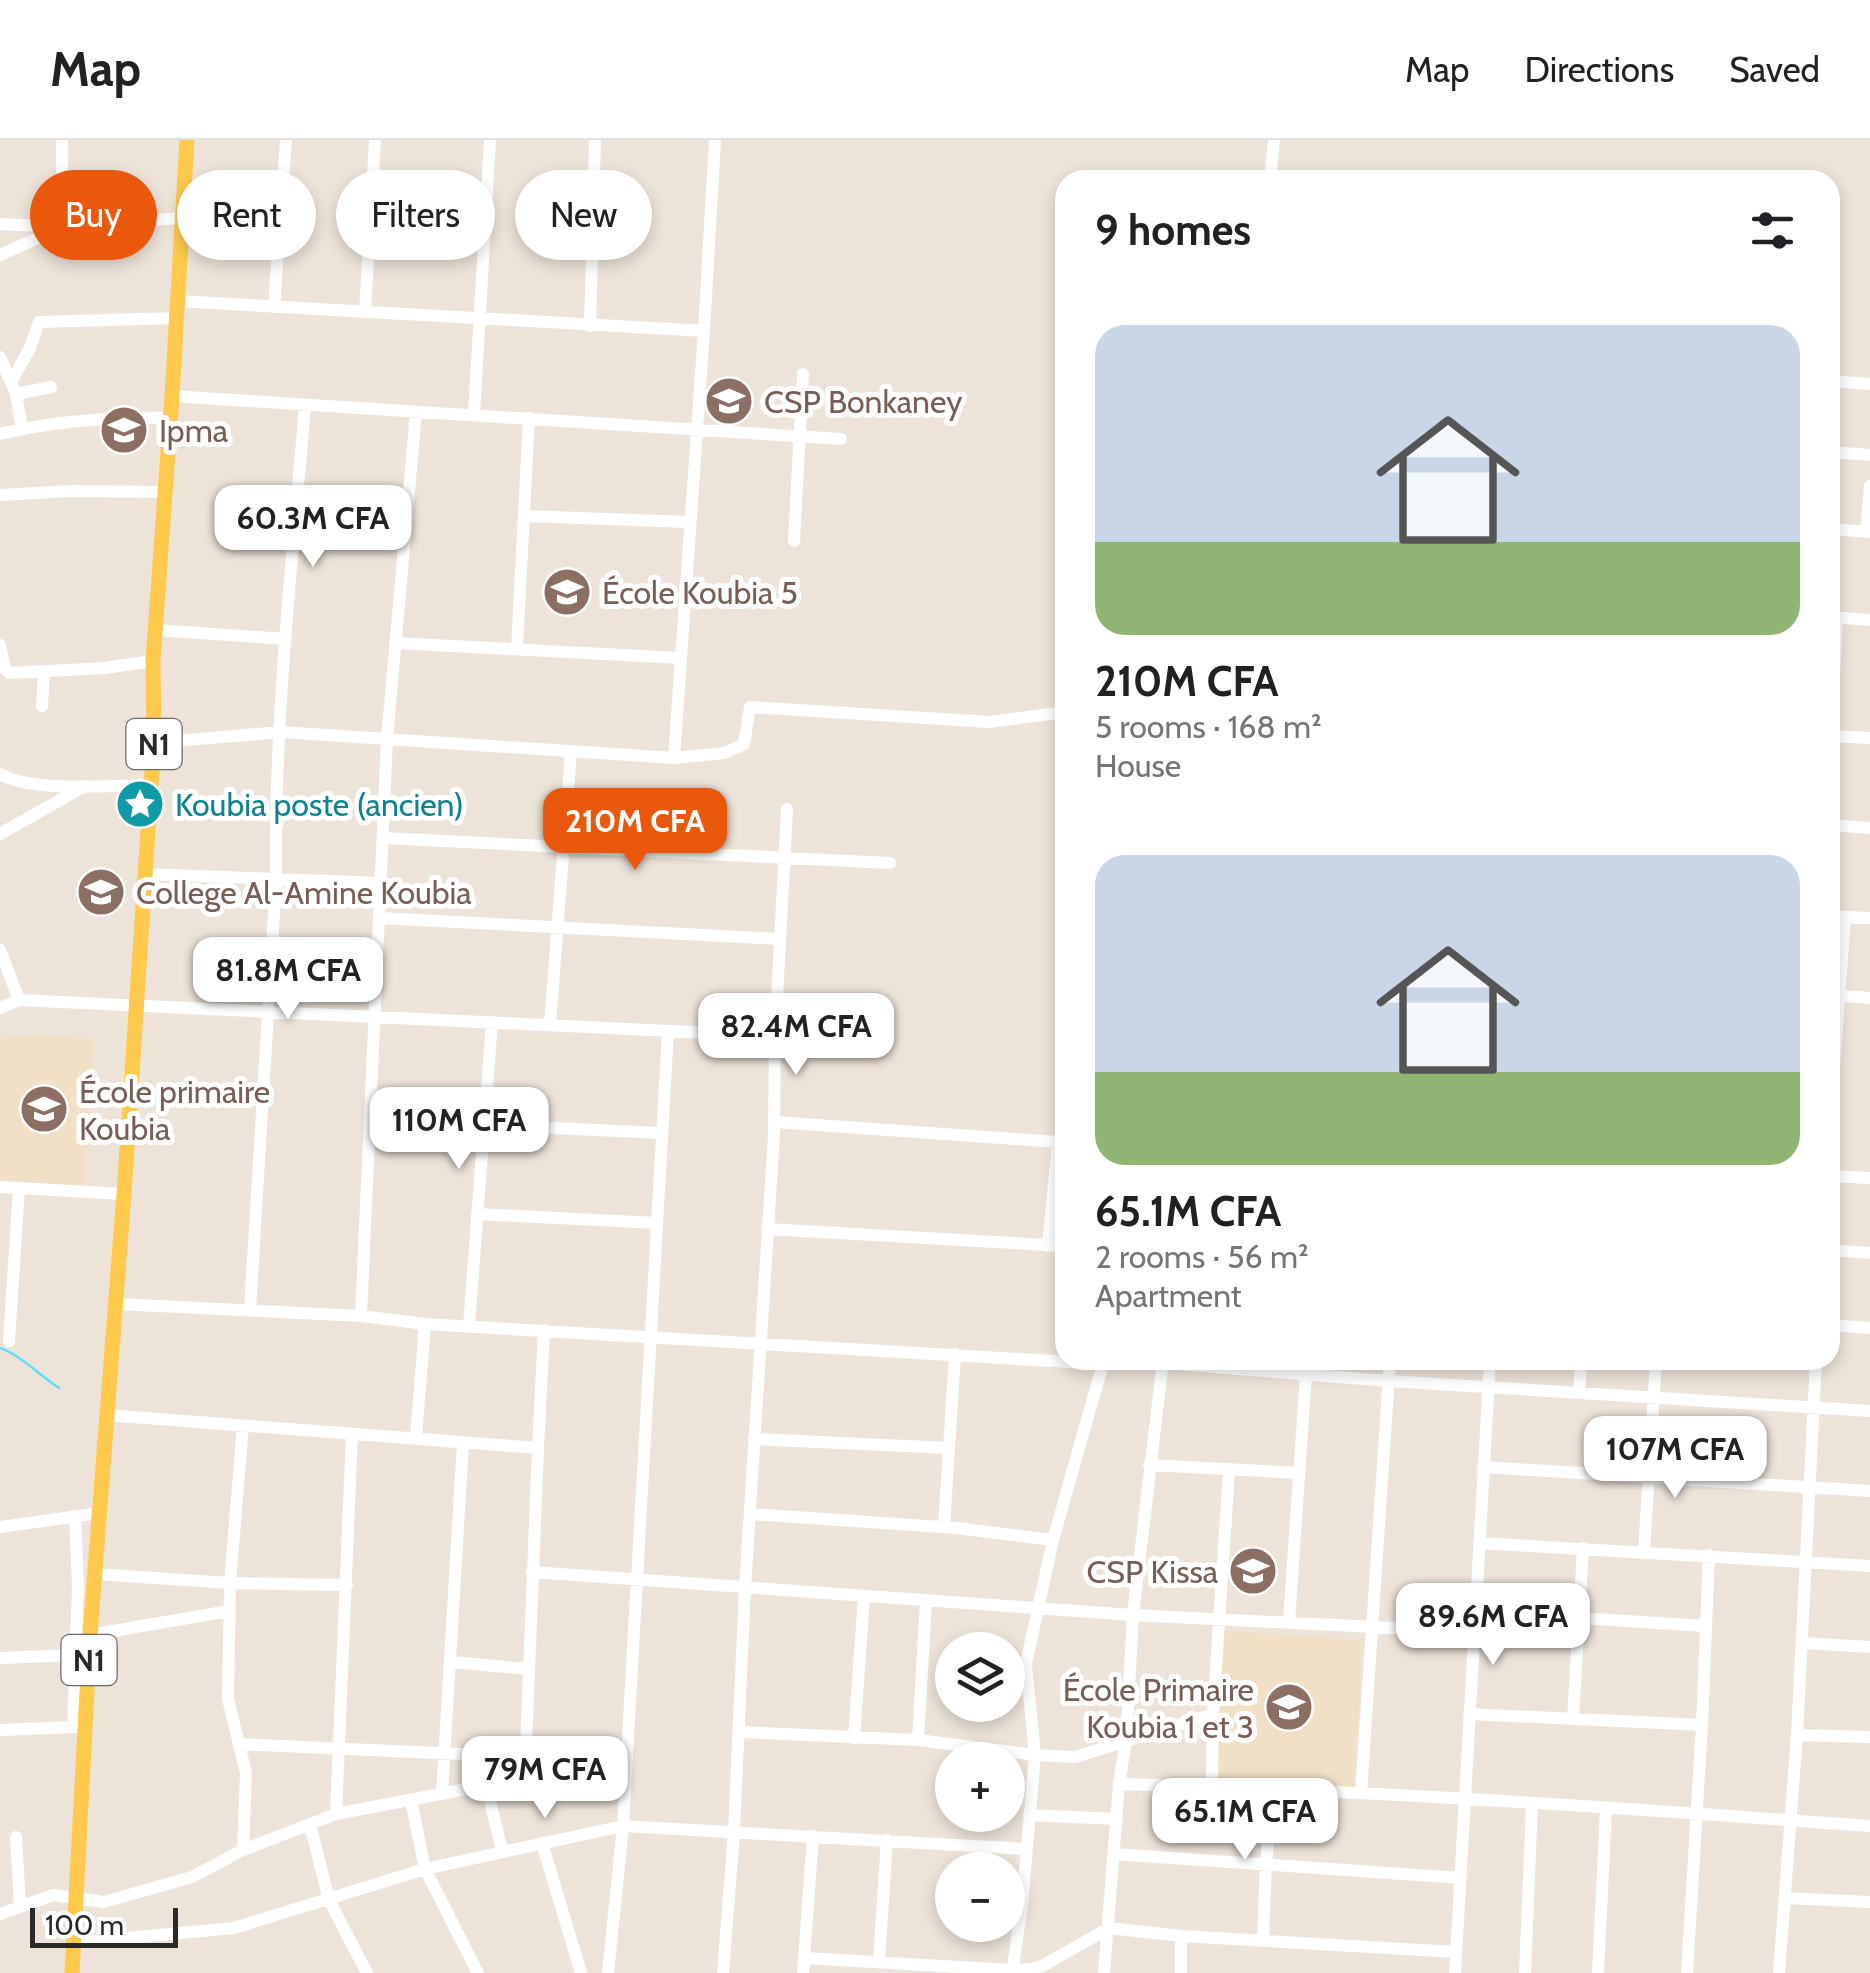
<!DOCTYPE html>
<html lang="en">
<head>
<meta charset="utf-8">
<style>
	:root { --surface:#fff; --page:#f2f2f2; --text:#202124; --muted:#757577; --line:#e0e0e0; --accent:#ea580c }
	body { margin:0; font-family:Cabin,sans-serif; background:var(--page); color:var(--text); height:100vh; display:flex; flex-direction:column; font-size:38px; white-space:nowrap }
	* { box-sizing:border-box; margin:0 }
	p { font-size:32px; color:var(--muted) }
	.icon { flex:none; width:55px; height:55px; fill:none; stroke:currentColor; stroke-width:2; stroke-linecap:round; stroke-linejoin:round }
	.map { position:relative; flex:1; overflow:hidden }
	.side { position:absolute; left:1055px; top:30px; width:785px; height:1200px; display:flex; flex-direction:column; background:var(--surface); border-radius:30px; box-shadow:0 5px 15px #0003 }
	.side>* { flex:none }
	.guide { position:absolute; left:30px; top:30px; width:875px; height:90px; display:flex; gap:20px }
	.tools { position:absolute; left:935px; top:1492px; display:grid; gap:20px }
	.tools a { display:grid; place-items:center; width:90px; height:90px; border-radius:50%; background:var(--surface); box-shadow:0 5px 15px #0003; font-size:50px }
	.scale { position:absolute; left:30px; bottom:25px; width:148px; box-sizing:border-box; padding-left:10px; border:5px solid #292929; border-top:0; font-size:28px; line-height:35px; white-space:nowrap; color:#292929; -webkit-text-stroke:8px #fff; paint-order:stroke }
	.price { position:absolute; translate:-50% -85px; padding:0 22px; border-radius:20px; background:#fff; color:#222; font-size:32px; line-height:65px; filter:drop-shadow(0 2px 5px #0008) }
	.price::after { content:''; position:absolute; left:50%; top:60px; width:30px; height:22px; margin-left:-15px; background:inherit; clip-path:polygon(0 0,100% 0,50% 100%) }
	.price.current { background:var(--accent); color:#fff }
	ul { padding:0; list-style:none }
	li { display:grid; align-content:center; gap:20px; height:530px; padding:0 40px }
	li span { display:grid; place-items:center; height:310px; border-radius:30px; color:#555 }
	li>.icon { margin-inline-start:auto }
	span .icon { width:180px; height:180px; fill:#fffc; stroke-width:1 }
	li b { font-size:42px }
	h2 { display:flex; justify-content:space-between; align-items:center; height:120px; padding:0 40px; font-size:42px }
	.pill { padding:0 35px; border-radius:45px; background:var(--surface); box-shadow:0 5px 15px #0003; font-size:35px; line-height:90px }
	.pill.current { background:var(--accent); color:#fff }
	header { display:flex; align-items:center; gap:60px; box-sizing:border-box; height:140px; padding:0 50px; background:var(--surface); border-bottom:2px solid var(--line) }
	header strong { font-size:48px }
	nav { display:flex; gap:55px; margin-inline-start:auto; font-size:35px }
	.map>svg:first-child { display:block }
</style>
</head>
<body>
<header>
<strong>Map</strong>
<nav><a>Map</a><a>Directions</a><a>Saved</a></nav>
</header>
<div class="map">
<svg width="1870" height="1833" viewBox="0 0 1870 1833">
	<rect width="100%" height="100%" fill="#ede3d9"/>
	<path fill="#f1e0c6" d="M37,895L94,899L84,1046L0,1040V898Z
		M1223,1491L1363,1500L1354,1648L1214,1638Z"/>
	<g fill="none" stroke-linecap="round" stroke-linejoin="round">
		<path stroke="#60dcfb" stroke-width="2.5" d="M0,1208C22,1216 39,1235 59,1248"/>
		<path stroke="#fff" stroke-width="12" d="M1270,40L1274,0
			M0,84L62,87L181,78
			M0,115L62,87V0
			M177,161L704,191
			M274,167L286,0
			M365,172L375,0
			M590,186L595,0
			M0,217L16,254L22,289
			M1830,241L1870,244
			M11,242L30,208L39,182L176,178
			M16,254L51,247
			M172,256L841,299
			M474,275L490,0
			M0,294C55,281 113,277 169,278
			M1830,312L1870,315
			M0,355L71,351L163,352
			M524,376L689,382
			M1830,389L1870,392
			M1866,392L1870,346
			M794,401L803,234
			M1832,477L1870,480
			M155,490L286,499
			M395,503L680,518
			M0,505L5,529L9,533L105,528L153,521
			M517,508L529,278
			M42,566L44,531
			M1832,596L1870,598
			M154,607L186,600L281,592L674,618L725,613L744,604L750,567L989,582L1065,572
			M674,618L704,191L715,0
			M1830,620L1837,477
			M0,634C34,653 111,645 151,645
			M1830,685L1870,688
			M0,694L85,646
			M383,698L890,723
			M145,734L381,743
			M1830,776L1870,778
			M379,778L780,799
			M0,810L19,860
			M1833,855L1870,858
			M0,868L19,860L775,896
			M550,884L571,612
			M775,982L1058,1002L1048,1106
			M1830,983L1845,777
			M484,985L662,993
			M1830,1036L1870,1038
			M0,1047L124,1054
			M477,1074L657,1083
			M767,1089L1065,1106
			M1830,1110L1870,1113
			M116,1164L361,1176L425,1184L1103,1224L1163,1223L1388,1241L1870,1271
			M250,1170L276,740C274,582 292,423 305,266
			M361,1176L387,599L416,272
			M469,1185L492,882
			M1830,1185L1870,1188
			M9,1201L19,1048
			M1579,1253L1581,1220
			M106,1275L538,1308L544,1190
			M243,1286L230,1443L228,1559L246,1633L243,1710
			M416,1297L425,1184
			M754,1299L949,1308
			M1149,1325L1298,1333
			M1483,1327L1870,1351
			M751,1374L956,1388L1053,1400
			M0,1387L100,1373
			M944,1387L955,1214
			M1479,1403L1870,1426
			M1644,1411L1656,1220
			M532,1432L1133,1475L1474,1492
			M95,1434L230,1443L347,1445
			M1579,1478L1706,1486
			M1289,1482L1306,1234
			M90,1495L229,1471
			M1803,1503L1870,1507
			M0,1518L76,1515
			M451,1522L528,1529
			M1469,1574L1702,1585
			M1573,1579L1583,1408
			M73,1587L78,1446L75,1376
			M0,1590L77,1587
			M740,1592L918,1600L1035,1615L1075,1617L1213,1574
			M1797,1595L1870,1597
			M854,1598L864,1457
			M918,1600L926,1462
			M240,1604L524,1617
			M525,1630L538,1308
			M486,1644L502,1711
			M1119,1644C1370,1650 1620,1668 1870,1686
			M1212,1647L1213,1574L1229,1331
			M442,1653L463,1303
			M1361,1653L1390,1220
			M411,1660L425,1729L478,1833
			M336,1674L352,1294
			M1029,1675L1117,1679
			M310,1684L329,1760L367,1833
			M16,1697L20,1765
			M542,1703L581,1833
			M1114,1714L1460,1738
			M1785,1758L1870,1762
			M0,1774L53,1755L104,1762L192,1737L243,1710L336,1674L508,1641L525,1630L542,1624L627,1625
			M1263,1800L1266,1724L1273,1649
			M74,1803L234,1788L425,1729L623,1686L1026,1709
			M804,1818L1012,1830L1032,1829L1044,1825L1109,1788L1181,1796L1456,1812
			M879,1821L887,1700
			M608,1833L623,1686L668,891
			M723,1833L734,1692L745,1448L774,995L775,896L787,669
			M803,1833L813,1696
			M1012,1833L1022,1765L1035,1615L1026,1524L1053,1400L1104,1220
			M1104,1833L1119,1644L1126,1601L1133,1475L1163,1220
			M1181,1833V1796
			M1455,1833L1490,1220
			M1525,1833L1532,1664
			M1598,1833L1606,1669
			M1687,1833L1702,1585L1709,1415
			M1779,1833L1797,1595L1816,1220"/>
		<path stroke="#ffc94c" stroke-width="15" d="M72,1833L90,1495L124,1054L151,645L154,607L153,521L172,256L187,0"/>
	</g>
	<defs>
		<g id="school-disc" transform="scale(2.5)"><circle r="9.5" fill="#8d6e63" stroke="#fff"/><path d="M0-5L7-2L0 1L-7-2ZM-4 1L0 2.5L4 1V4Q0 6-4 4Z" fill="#fff"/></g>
		<g id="university-disc" transform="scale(2.5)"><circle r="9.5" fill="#8d6e63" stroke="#fff"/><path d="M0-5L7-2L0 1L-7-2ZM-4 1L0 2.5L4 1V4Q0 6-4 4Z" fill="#fff"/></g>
		<g id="sight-disc" transform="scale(2.5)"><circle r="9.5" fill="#0f9aa8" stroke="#fff"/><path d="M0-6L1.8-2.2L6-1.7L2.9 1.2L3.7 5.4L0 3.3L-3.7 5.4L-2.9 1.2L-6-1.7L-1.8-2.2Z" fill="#fff"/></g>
	</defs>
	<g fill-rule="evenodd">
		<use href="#school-disc" x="729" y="261"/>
		<use href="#university-disc" x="124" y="290"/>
		<use href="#school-disc" x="567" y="452"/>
		<use href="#sight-disc" x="140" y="664"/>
		<use href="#university-disc" x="101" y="752"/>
		<use href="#school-disc" x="44" y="969"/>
		<use href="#school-disc" x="1253" y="1431"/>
		<use href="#school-disc" x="1289" y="1567"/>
	</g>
	<g text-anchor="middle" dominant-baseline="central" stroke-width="10" stroke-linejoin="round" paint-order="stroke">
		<g fill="#fff" stroke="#696969" stroke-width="2.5">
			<rect x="126.5" y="579" width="55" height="50" rx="8"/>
			<rect x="61.5" y="1495" width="55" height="50" rx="8"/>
		</g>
		<g font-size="30" font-weight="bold" fill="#292929">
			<text x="154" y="604">N1</text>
			<text x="89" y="1520">N1</text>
		</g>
		<g font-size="32" fill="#785e54" stroke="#fff" text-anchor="start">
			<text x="764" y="261">CSP Bonkaney</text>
			<text x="159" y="290">Ipma</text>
			<text x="602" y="452">École Koubia 5</text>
			<text x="136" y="752">College Al-Amine Koubia</text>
			<text x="79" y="951">École primaire<tspan x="79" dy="37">Koubia</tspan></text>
			<text x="1218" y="1431" text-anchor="end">CSP Kissa</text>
			<text x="1254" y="1549" text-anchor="end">École Primaire<tspan x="1254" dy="37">Koubia 1 et 3</tspan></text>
		</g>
		<g font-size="32" fill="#0d838f" stroke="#fff" text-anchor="start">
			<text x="175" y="664">Koubia poste (ancien)</text>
		</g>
	</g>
</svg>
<div class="tools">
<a><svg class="icon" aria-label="layers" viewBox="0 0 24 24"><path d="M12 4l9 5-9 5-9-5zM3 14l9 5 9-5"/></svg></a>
<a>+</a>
<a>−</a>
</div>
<div class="scale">100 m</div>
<b class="price" style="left:313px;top:430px">60.3M CFA</b>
<b class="price current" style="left:635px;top:733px">210M CFA</b>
<b class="price" style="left:288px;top:882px">81.8M CFA</b>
<b class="price" style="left:796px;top:938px">82.4M CFA</b>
<b class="price" style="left:459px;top:1032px">110M CFA</b>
<b class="price" style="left:1675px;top:1361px">107M CFA</b>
<b class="price" style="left:1493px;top:1528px">89.6M CFA</b>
<b class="price" style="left:545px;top:1681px">79M CFA</b>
<b class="price" style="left:1245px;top:1723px">65.1M CFA</b>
<div class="guide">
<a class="pill current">Buy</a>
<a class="pill">Rent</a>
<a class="pill">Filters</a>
<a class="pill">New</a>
</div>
<section class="side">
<h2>9 homes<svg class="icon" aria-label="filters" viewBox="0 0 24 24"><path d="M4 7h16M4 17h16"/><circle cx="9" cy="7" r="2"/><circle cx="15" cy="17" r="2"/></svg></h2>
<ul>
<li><span style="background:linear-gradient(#c9d6e8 70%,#8fb573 0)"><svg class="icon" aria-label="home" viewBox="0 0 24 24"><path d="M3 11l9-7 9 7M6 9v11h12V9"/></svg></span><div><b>210M CFA</b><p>5 rooms · 168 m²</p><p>House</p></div></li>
<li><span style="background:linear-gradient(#c9d6e8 70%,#8fb573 0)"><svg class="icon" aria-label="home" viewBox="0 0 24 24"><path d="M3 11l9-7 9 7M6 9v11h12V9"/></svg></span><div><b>65.1M CFA</b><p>2 rooms · 56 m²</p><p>Apartment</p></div></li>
</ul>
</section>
</div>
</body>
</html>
